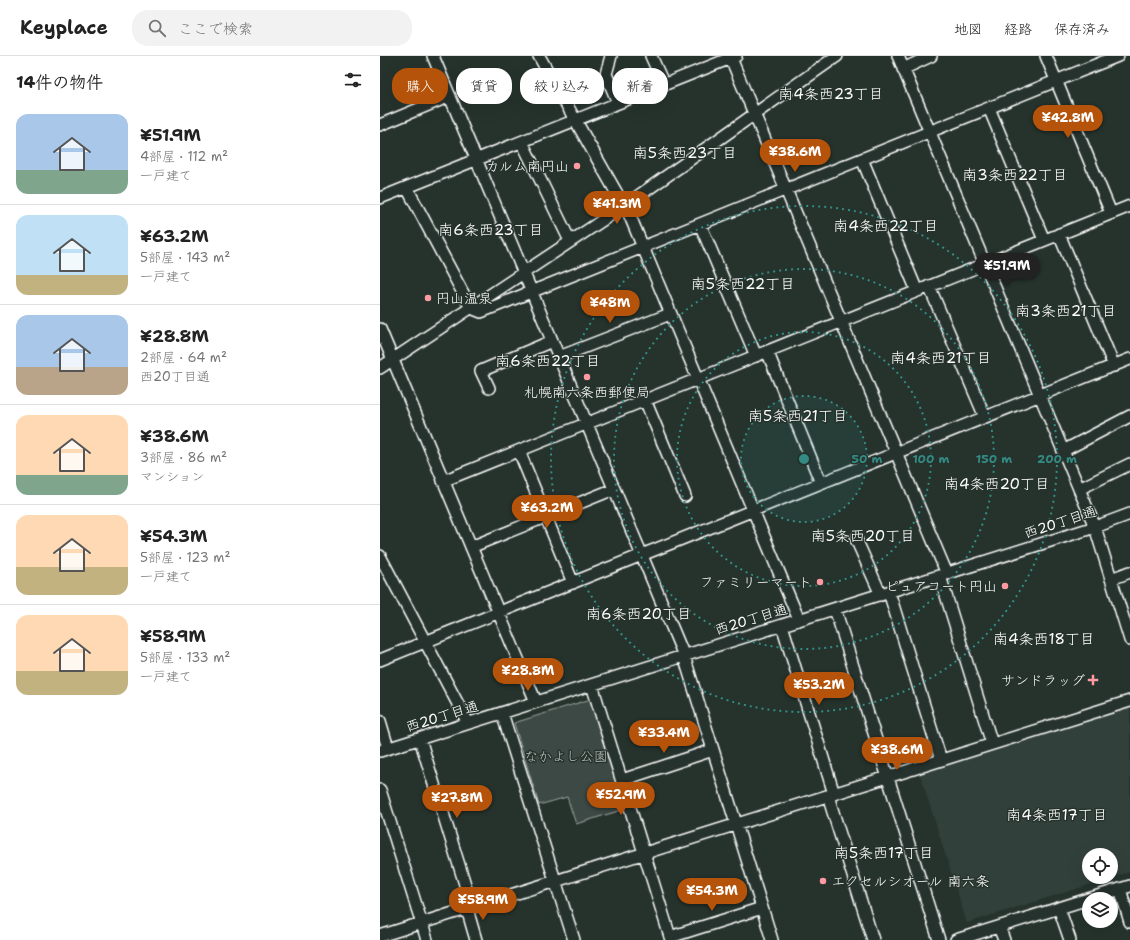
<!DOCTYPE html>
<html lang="ja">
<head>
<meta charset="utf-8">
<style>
	:root { --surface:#fff; --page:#f2f2f2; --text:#222; --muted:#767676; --line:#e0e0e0; --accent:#b45309 }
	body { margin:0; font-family:"Shantell Sans","Klee One",sans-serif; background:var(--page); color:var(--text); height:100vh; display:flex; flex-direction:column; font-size:15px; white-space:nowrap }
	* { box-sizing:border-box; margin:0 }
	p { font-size:13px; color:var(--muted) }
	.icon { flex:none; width:22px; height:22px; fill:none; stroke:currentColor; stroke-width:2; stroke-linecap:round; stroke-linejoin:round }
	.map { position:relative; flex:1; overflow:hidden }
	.sheet { display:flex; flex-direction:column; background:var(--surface); width:380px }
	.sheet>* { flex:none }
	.hud { position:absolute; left:12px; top:12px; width:380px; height:36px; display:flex; gap:8px }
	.tools { position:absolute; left:702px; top:792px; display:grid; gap:8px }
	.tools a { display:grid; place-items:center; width:36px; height:36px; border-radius:50%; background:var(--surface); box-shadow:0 4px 16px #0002; font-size:20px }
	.price { position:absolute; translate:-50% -34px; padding:0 9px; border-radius:14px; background:var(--accent); color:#fff; font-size:13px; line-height:26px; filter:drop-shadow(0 1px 2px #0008) }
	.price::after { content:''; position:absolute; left:50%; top:24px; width:12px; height:9px; margin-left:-6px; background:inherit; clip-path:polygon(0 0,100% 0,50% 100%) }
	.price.selected { background:#222; color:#fff }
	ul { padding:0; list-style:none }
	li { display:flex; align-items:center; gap:12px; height:100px; padding:0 16px }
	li+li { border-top:1px solid var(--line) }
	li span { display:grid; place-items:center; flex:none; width:112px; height:80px; border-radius:12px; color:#555 }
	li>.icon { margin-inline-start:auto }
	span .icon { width:48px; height:48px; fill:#fffc; stroke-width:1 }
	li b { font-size:17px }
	h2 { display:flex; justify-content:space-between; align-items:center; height:48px; padding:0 16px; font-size:17px }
	.pill { padding:0 14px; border-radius:16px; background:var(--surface); box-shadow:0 4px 16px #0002; font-size:14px; line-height:36px }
	.pill.selected { background:var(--accent); color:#fff }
	header { display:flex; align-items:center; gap:24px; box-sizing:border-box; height:56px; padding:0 20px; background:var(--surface); border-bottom:1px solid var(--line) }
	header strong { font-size:19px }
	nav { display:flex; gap:22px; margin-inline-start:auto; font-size:14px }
	.search { width:280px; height:36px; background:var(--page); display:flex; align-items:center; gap:10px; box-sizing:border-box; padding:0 14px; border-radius:16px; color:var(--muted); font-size:15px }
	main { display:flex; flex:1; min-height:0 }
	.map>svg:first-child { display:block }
</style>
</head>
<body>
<header>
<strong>Keyplace</strong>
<div class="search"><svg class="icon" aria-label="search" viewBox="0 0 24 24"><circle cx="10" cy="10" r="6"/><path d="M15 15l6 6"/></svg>ここで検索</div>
<nav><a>地図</a><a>経路</a><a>保存済み</a></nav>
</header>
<main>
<section class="sheet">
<h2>14件の物件<svg class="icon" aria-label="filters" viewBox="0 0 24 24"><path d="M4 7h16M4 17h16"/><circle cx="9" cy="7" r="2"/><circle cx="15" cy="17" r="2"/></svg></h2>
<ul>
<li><span style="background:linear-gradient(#a9c7e8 70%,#7fa58c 0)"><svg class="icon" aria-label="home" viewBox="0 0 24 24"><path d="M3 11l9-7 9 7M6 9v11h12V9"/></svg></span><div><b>¥51.9M</b><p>4部屋 · 112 m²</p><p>一戸建て</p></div></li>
<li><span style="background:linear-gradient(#bfe0f5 75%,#c2b280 0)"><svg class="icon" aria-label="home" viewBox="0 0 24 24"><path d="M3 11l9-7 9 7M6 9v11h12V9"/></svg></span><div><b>¥63.2M</b><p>5部屋 · 143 m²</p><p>一戸建て</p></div></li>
<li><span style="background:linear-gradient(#a9c7e8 65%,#b9a48a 0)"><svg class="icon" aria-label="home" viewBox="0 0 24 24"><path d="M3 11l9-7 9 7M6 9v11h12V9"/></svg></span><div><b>¥28.8M</b><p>2部屋 · 64 m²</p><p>西20丁目通</p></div></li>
<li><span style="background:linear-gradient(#ffd9b3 75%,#7fa58c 0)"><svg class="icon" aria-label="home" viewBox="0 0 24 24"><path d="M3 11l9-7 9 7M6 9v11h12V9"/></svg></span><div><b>¥38.6M</b><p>3部屋 · 86 m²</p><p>マンション</p></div></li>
<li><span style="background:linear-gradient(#ffd9b3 65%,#c2b280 0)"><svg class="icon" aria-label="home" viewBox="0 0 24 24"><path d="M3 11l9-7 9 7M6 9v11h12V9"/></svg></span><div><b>¥54.3M</b><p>5部屋 · 123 m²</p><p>一戸建て</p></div></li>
<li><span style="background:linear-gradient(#ffd9b3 70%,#c2b280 0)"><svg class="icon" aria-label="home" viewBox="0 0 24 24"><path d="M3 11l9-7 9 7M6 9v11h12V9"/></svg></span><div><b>¥58.9M</b><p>5部屋 · 133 m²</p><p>一戸建て</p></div></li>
</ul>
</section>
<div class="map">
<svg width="750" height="884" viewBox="0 0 750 884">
	<rect width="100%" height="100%" fill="#26332d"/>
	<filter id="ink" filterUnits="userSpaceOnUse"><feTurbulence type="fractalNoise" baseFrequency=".025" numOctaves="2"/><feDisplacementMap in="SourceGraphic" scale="8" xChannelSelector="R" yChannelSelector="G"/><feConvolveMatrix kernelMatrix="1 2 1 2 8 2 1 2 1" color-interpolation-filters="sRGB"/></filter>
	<g filter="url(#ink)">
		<path fill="#333f3a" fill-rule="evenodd" d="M750,652V816L587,867L540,718ZM709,799H731V821H709Z"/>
		<path fill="#3e4944" stroke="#9ea4a2" d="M211,643L245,753L196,768L187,741L159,749L134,667Z"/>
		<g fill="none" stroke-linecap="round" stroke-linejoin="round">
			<g stroke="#fff" stroke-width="14">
				<path id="minor" d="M53,0L304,600L392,884
					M159,0L244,150L247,153L419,564
					M231,0L226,18L238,47
					M271,0L284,29
					M350,0L567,518
					M518,0L715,471L750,584
					M666,0L731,157
					M523,13L551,0
					M609,52L664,184
					M0,69L70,40
					M142,86L190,185
					M482,103L537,235
					M27,132L91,252L101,256L738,0
					M0,142L356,0
					M320,168L376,300
					M679,178L734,310
					M549,230L605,361
					M0,273L156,646
					M387,295L441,427
					M179,301L290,258
					M0,312L244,150L457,0
					M109,332L101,315L172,285
					M265,344L305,440
					M139,395L193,527
					M683,395L750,360
					M63,425L750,150
					M699,433L750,408
					M476,483L501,539
					M91,491L234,433
					M0,500L88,667
					M560,520L612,688
					M731,523L750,516
					M509,536L561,704
					M455,553L559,884
					M402,569L454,738
					M0,604L750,303
					M212,629L291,884
					M122,657L194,884
					M0,665L8,692
					M40,683L92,851
					M0,695L715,471L750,458
					M242,724L333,694
					M0,734L47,884
					M448,740L493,884
					M740,833L750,866
					M679,852L690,884
					M87,853L96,884
					M619,871L624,884
					M0,880L750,645
					M290,881L382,852
					M576,884L750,830"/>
			</g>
			<use href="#minor" stroke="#26332d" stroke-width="11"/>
		</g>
	</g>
	<circle cx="424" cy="403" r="63" fill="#338b84" fill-opacity=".12"/>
	<g fill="none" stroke="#338b84" stroke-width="2" stroke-dasharray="2 4">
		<circle cx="424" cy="403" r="63"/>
		<circle cx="424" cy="403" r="127"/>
		<circle cx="424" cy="403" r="190"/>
		<circle cx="424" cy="403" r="253"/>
	</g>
	<g fill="#ff9aa2" stroke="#26332d" stroke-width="1.5">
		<circle cx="197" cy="110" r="4"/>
		<circle cx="48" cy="242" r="4"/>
		<circle cx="207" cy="321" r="4"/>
		<circle cx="440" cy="526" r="4"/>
		<circle cx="625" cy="530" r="4"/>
		<path d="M711 618h4v4h4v4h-4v4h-4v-4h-4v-4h4z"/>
		<circle cx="443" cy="825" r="4"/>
	</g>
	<g text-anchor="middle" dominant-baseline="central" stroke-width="3" stroke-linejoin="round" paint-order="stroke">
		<g font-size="14" fill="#fff" stroke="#26332d" text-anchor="end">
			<text x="189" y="110">カルム南円山</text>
			<text x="56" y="242" text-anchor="start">円山温泉</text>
			<text x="207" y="336" text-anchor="middle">札幌南六条西郵便局</text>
			<text x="432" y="526">ファミリーマート</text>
			<text x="617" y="530">ピュアコート円山</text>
			<text x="705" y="624">サンドラッグ</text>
			<text x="451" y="825" text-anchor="start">エクセルシオール 南六条</text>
		</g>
		<g font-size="14" fill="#fff" stroke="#26332d">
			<text transform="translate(680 466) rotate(-18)">西20丁目通</text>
			<text transform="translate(371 563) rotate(-17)">西20丁目通</text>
			<text transform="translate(62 660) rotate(-17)">西20丁目通</text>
		</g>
		<g font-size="14" fill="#bbbfbe" stroke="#26332d">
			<text x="186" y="700">なかよし公園</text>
		</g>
		<g font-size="15" fill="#fff" stroke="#26332d">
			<text x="451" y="38">南4条西23丁目</text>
			<text x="305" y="97">南5条西23丁目</text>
			<text x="635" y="119">南3条西22丁目</text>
			<text x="506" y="170">南4条西22丁目</text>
			<text x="111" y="174">南6条西23丁目</text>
			<text x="363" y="228">南5条西22丁目</text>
			<text x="686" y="255">南3条西21丁目</text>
			<text x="561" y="302">南4条西21丁目</text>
			<text x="168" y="305">南6条西22丁目</text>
			<text x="418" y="360">南5条西21丁目</text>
			<text x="617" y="428">南4条西20丁目</text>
			<text x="483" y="480">南5条西20丁目</text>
			<text x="259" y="558">南6条西20丁目</text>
			<text x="664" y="583">南4条西18丁目</text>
			<text x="677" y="759">南4条西17丁目</text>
			<text x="504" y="797">南5条西17丁目</text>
		</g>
	</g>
	<circle cx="424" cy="403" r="6" fill="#338b84" stroke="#26332d" stroke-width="2"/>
	<g font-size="12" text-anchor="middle" font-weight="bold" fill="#338b84" stroke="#26332d" stroke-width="3" stroke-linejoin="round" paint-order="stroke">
		<text x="487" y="407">50 m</text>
		<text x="551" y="407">100 m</text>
		<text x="614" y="407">150 m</text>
		<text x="677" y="407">200 m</text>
	</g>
</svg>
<div class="tools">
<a><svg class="icon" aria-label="locate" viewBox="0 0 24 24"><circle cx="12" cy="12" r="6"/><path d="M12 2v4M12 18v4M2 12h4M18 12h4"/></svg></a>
<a><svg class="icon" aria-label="layers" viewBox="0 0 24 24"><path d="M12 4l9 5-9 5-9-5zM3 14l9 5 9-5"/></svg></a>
</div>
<b class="price" style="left:688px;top:83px">¥42.8M</b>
<b class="price" style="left:415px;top:117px">¥38.6M</b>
<b class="price" style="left:237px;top:169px">¥41.3M</b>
<b class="price selected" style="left:627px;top:231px">¥51.9M</b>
<b class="price" style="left:230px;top:268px">¥48M</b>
<b class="price" style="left:167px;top:473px">¥63.2M</b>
<b class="price" style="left:148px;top:636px">¥28.8M</b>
<b class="price" style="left:439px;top:650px">¥53.2M</b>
<b class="price" style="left:284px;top:698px">¥33.4M</b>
<b class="price" style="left:517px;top:715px">¥38.6M</b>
<b class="price" style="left:241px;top:760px">¥52.9M</b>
<b class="price" style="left:77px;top:763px">¥27.8M</b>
<b class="price" style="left:332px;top:856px">¥54.3M</b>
<b class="price" style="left:103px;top:865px">¥58.9M</b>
<div class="hud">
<a class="pill selected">購入</a>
<a class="pill">賃貸</a>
<a class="pill">絞り込み</a>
<a class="pill">新着</a>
</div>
</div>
</main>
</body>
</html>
